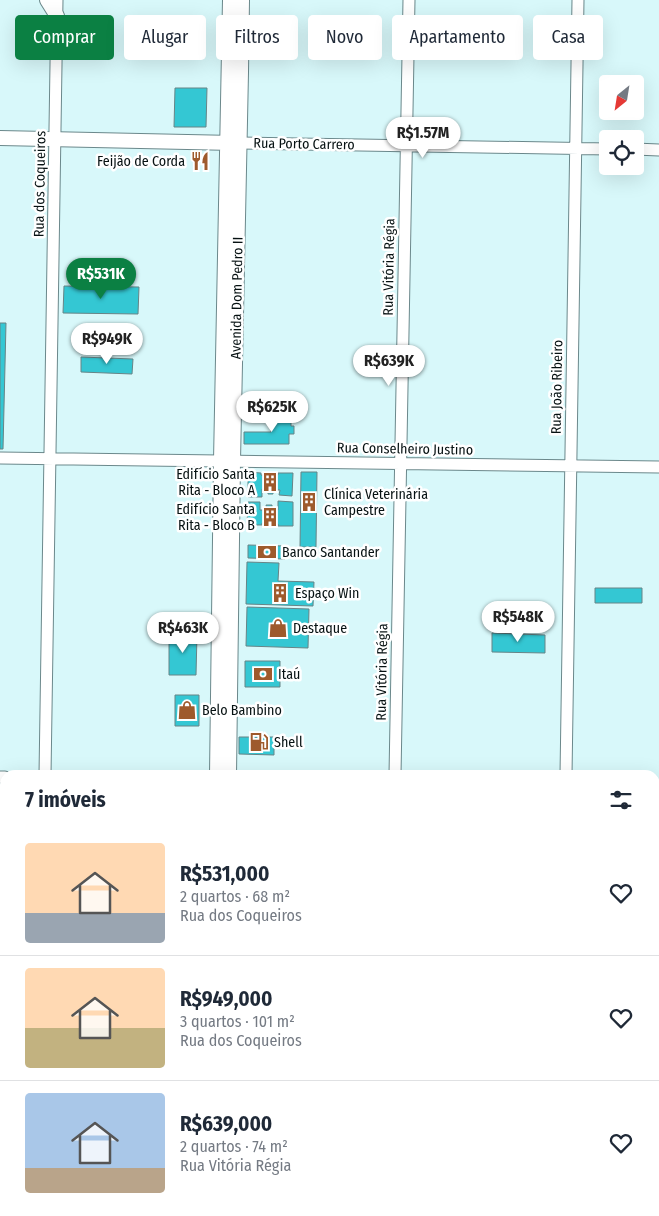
<!DOCTYPE html>
<html lang="pt">
<head>
<meta charset="utf-8">
<style>
	:root { --surface:#fff; --page:#f6f6f7; --text:#1f2937; --muted:#747a83; --line:#e0e1e3; --accent:#0b8043 }
	body { margin:0; font-family:"Fira Sans Condensed",sans-serif; background:var(--page); color:var(--text); height:100vh; display:flex; flex-direction:column; font-size:19px; white-space:nowrap }
	* { box-sizing:border-box; margin:0 }
	p { font-size:16px; color:var(--muted) }
	.icon { flex:none; width:28px; height:28px; fill:none; stroke:currentColor; stroke-width:2; stroke-linecap:round; stroke-linejoin:round }
	.map { position:relative; flex:1; overflow:hidden }
	.drawer { position:absolute; left:0px; top:770px; width:660px; height:446px; display:flex; flex-direction:column; background:var(--surface); border-radius:15px 15px 0 0; box-shadow:0 5px 20px #0002 }
	.drawer>* { flex:none }
	.top-card { position:absolute; left:15px; top:15px; width:630px; height:45px; display:flex; gap:10px }
	.needle { width:32px; rotate:210deg }
	.fabs { position:absolute; left:599px; top:75px; display:grid; gap:10px }
	.fabs a { display:grid; place-items:center; width:45px; height:45px; border-radius:5px; background:var(--surface); box-shadow:0 5px 20px #0002; font-size:25px }
	.price { position:absolute; translate:-50% -42px; padding:0 11px; border-radius:18px; background:#fff; color:#222; font-size:16px; line-height:32px; filter:drop-shadow(0 1px 2px #0008) }
	.price::after { content:''; position:absolute; left:50%; top:30px; width:15px; height:11px; margin-left:-8px; background:inherit; clip-path:polygon(0 0,100% 0,50% 100%) }
	.price.on { background:var(--accent); color:#fff }
	ul { padding:0; list-style:none }
	li { display:flex; align-items:center; gap:15px; height:125px; padding:0 25px }
	li+li { border-top:1px solid var(--line) }
	li span { display:grid; place-items:center; flex:none; width:140px; height:100px; border-radius:5px; color:#555 }
	li>.icon { margin-inline-start:auto }
	span .icon { width:60px; height:60px; fill:#fffc; stroke-width:1 }
	li b { font-size:21px }
	h2 { display:flex; justify-content:space-between; align-items:center; height:60px; padding:0 25px; font-size:21px }
	.tag { padding:0 18px; border-radius:5px; background:var(--surface); box-shadow:0 5px 20px #0002; font-size:18px; line-height:45px }
	.tag.on { background:var(--accent); color:#fff }
	.map>svg:first-child { display:block }
</style>
</head>
<body>
<div class="map">
<svg width="659" height="1216" viewBox="0 0 659 1216">
	<rect width="100%" height="100%" fill="#d8f8fa"/>
	<path fill="#88e7ef" d="M231,1211H300V1216H231Z"/>
	<path fill="#34c7d3" stroke="#678486" d="M175,88H207L206,127H174Z
		M64,286L139,287L138,314L63,313Z
		M0,323H6L3,449H0Z
		M81,357L133,359L132,374L81,372Z
		M271,417H291V426H294V434H289V444H244V432H271Z
		M248,472L261,473V475H278V473H293L292,496L279,495L280,490H273V494H268V489H262V497H248Z
		M301,472H317L316,547H300Z
		M278,501L293,502V526H278V524L262,523V525H247L248,502H260V510H267L266,505H272V510H278Z
		M248,545L286,546L285,559L248,558Z
		M247,562L279,563L278,581L314,582L313,606L246,604Z
		M595,588H642V603H595Z
		M247,607L309,609L308,648L246,646Z
		M169,633L197,634L196,675H169Z
		M492,633L545,635V653L492,652Z
		M245,661H280V687H245Z
		M175,695H199V726H175Z
		M239,737H279L278,747L274,746V755L239,754Z
		M445,1211H509V1215L444,1216Z"/>
	<g fill="none" stroke-linecap="round" stroke-linejoin="round">
		<g stroke="#6b888b" stroke-width="13">
			<path id="minor" d="M240,143L608,149
				M635,149L659,150
				M0,458L659,467
				M45,775L57,0
				M395,775L409,0
				M566,775L578,0
				M0,777H5
				M655,787H659
				M655,964L659,965
				M0,1096H5
				M655,1107H659
				M38,1216V1211
				M389,1216V1211
				M559,1216V1211"/>
		</g>
		<g stroke="#6b888b" stroke-width="16">
			<path id="major" d="M47,0L57,16
				M0,138L234,143
				M217,775L221,461L230,0
				M229,775L233,461L241,72L242,0
				M208,1216V1211
				M220,1216L221,1211"/>
		</g>
		<use href="#minor" stroke="#fff" stroke-width="11"/>
		<use href="#major" stroke="#fff" stroke-width="14"/>
	</g>
	<defs>
		<g id="restaurant-bare" transform="scale(1.5)"><path d="M-5-6h1v4h1v-4h1v4h1v-4h1v5L-1.5 .5V6h-2V.5L-5-1ZM5-6V6H3V1.5H1.5Q1.5-4 5-6Z" fill="#9e5a2c" stroke="#fff" stroke-width="2.5" paint-order="stroke"/></g>
		<g id="building-bare" transform="scale(1.5)"><path d="M-4-6H4V6H1V3H-1V6H-4ZM-2.5-4.3h1.7v1.8h-1.7ZM.8-4.3h1.7v1.8H.8ZM-2.5-1h1.7V.8h-1.7ZM.8-1h1.7V.8H.8Z" fill="#9e5a2c" stroke="#fff" stroke-width="2.5" paint-order="stroke"/></g>
		<g id="bank-bare" transform="scale(1.5)"><path d="M-6-4H6V4H-6ZM0-2.3a2.3 2.3 0 1 0 0 4.6a2.3 2.3 0 1 0 0-4.6Z" fill="#9e5a2c" stroke="#fff" stroke-width="2.5" paint-order="stroke"/></g>
		<g id="shop-bare" transform="scale(1.5)"><path d="M-5-2.5h2.3a2.7 3.5 0 0 1 5.4 0H5L5.5 6h-11ZM-1.5-2.5h3a1.5 2.3 0 0 0-3 0Z" fill="#9e5a2c" stroke="#fff" stroke-width="2.5" paint-order="stroke"/></g>
		<g id="fuel-bare" transform="scale(1.5)"><path d="M-5.5-6h7V0h2V4h1.3V-2.5L3-4.5l.8-.8L6-3V5H2.5V1h-1V6h-7ZM-4.2-4.7v3.2H.2V-4.7Z" fill="#9e5a2c" stroke="#fff" stroke-width="2.5" paint-order="stroke"/></g>
	</defs>
	<g fill-rule="evenodd">
		<use href="#restaurant-bare" x="200" y="161"/>
		<use href="#building-bare" x="270" y="482"/>
		<use href="#building-bare" x="309" y="502"/>
		<use href="#building-bare" x="270" y="517"/>
		<use href="#bank-bare" x="267" y="552"/>
		<use href="#building-bare" x="280" y="593"/>
		<use href="#shop-bare" x="278" y="628"/>
		<use href="#bank-bare" x="263" y="674"/>
		<use href="#shop-bare" x="187" y="710"/>
		<use href="#fuel-bare" x="259" y="742"/>
	</g>
	<g text-anchor="middle" dominant-baseline="central" stroke-width="5" stroke-linejoin="round" paint-order="stroke">
		<g font-size="14" fill="#061112" stroke="#fff">
			<text transform="translate(304 144) rotate(1)">Rua Porto Carrero</text>
			<text transform="translate(40 184) rotate(-89)">Rua dos Coqueiros</text>
			<text transform="translate(389 267) rotate(-89)">Rua Vitória Régia</text>
			<text transform="translate(237 298) rotate(-89)">Avenida Dom Pedro II</text>
			<text transform="translate(557 387) rotate(-89)">Rua João Ribeiro</text>
			<text transform="translate(405 449) rotate(1)">Rua Conselheiro Justino</text>
			<text transform="translate(382 672) rotate(-89)">Rua Vitória Régia</text>
		</g>
		<g font-size="14" fill="#061112" stroke="#fff" text-anchor="start">
			<text x="185" y="161" text-anchor="end">Feijão de Corda</text>
			<text x="255" y="474" text-anchor="end">Edifício Santa<tspan x="255" dy="16">Rita - Bloco A</tspan></text>
			<text x="324" y="494">Clínica Veterinária<tspan x="324" dy="16">Campestre</tspan></text>
			<text x="255" y="509" text-anchor="end">Edifício Santa<tspan x="255" dy="16">Rita - Bloco B</tspan></text>
			<text x="282" y="552">Banco Santander</text>
			<text x="295" y="593">Espaço Win</text>
			<text x="293" y="628">Destaque</text>
			<text x="278" y="674">Itaú</text>
			<text x="202" y="710">Belo Bambino</text>
			<text x="274" y="742">Shell</text>
		</g>
	</g>
</svg>
<div class="fabs">
<a><svg class="needle" viewBox="-14 -14 28 28"><path d="M0-13l5 13h-10z" fill="#e53935"/><path d="M0 13l5-13h-10z" fill="#747a83"/></svg></a>
<a><svg class="icon" aria-label="locate" viewBox="0 0 24 24"><circle cx="12" cy="12" r="6"/><path d="M12 2v4M12 18v4M2 12h4M18 12h4"/></svg></a>
</div>
<b class="price" style="left:423px;top:159px">R$1.57M</b>
<b class="price on" style="left:101px;top:300px">R$531K</b>
<b class="price" style="left:107px;top:365px">R$949K</b>
<b class="price" style="left:389px;top:387px">R$639K</b>
<b class="price" style="left:272px;top:433px">R$625K</b>
<b class="price" style="left:518px;top:643px">R$548K</b>
<b class="price" style="left:183px;top:654px">R$463K</b>
<div class="top-card">
<a class="tag on">Comprar</a>
<a class="tag">Alugar</a>
<a class="tag">Filtros</a>
<a class="tag">Novo</a>
<a class="tag">Apartamento</a>
<a class="tag">Casa</a>
</div>
<section class="drawer">
<h2>7 imóveis<svg class="icon" aria-label="filters" viewBox="0 0 24 24"><path d="M4 7h16M4 17h16"/><circle cx="9" cy="7" r="2"/><circle cx="15" cy="17" r="2"/></svg></h2>
<ul>
<li><span style="background:linear-gradient(#ffd9b3 70%,#9aa5b1 0)"><svg class="icon" aria-label="home" viewBox="0 0 24 24"><path d="M3 11l9-7 9 7M6 9v11h12V9"/></svg></span><div><b>R$531,000</b><p>2 quartos · 68 m²</p><p>Rua dos Coqueiros</p></div><svg class="icon" aria-label="heart" viewBox="0 0 24 24"><path d="M12 20l-8-8c-3-5 5-10 8-4 3-6 11-1 8 4z"/></svg></li>
<li><span style="background:linear-gradient(#ffd9b3 60%,#c2b280 0)"><svg class="icon" aria-label="home" viewBox="0 0 24 24"><path d="M3 11l9-7 9 7M6 9v11h12V9"/></svg></span><div><b>R$949,000</b><p>3 quartos · 101 m²</p><p>Rua dos Coqueiros</p></div><svg class="icon" aria-label="heart" viewBox="0 0 24 24"><path d="M12 20l-8-8c-3-5 5-10 8-4 3-6 11-1 8 4z"/></svg></li>
<li><span style="background:linear-gradient(#a9c7e8 75%,#b9a48a 0)"><svg class="icon" aria-label="home" viewBox="0 0 24 24"><path d="M3 11l9-7 9 7M6 9v11h12V9"/></svg></span><div><b>R$639,000</b><p>2 quartos · 74 m²</p><p>Rua Vitória Régia</p></div><svg class="icon" aria-label="heart" viewBox="0 0 24 24"><path d="M12 20l-8-8c-3-5 5-10 8-4 3-6 11-1 8 4z"/></svg></li>
</ul>
</section>
</div>
</body>
</html>
